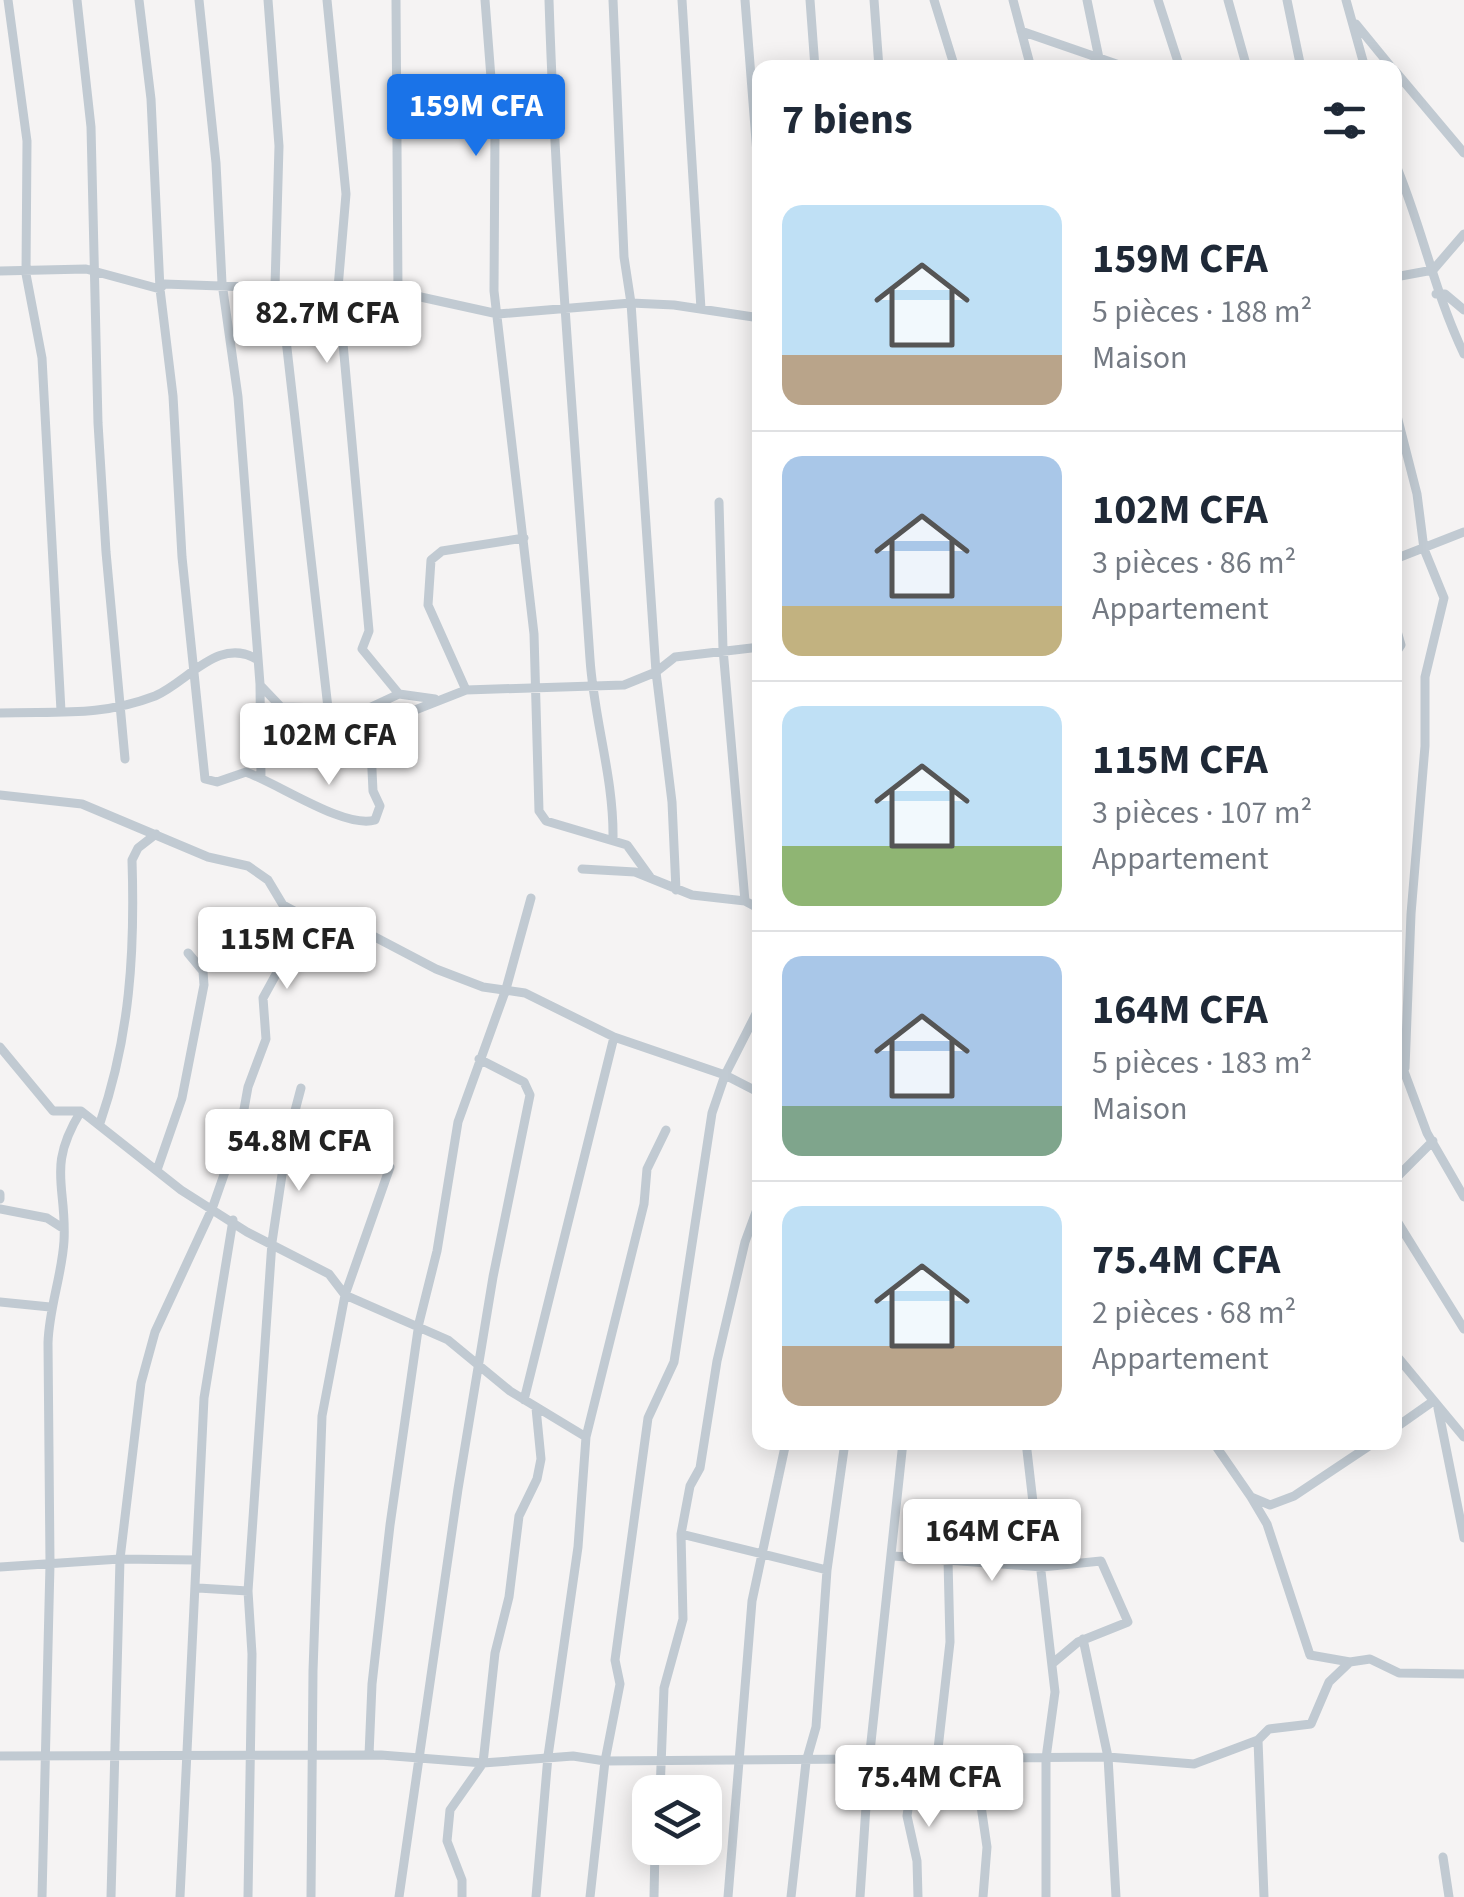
<!DOCTYPE html>
<html lang="fr">
<head>
<meta charset="utf-8">
<style>
	:root { --surface:#fff; --page:#f2f2f3; --text:#1f2937; --muted:#747a83; --line:#e0e1e3; --accent:#1a73e8 }
	body { margin:0; font-family:"Source Sans 3",sans-serif; background:var(--page); color:var(--text); height:100vh; display:flex; flex-direction:column; font-size:38px; white-space:nowrap }
	* { box-sizing:border-box; margin:0 }
	p { font-size:32px; color:var(--muted) }
	.icon { flex:none; width:55px; height:55px; fill:none; stroke:currentColor; stroke-width:2; stroke-linecap:round; stroke-linejoin:round }
	.map { position:relative; flex:1; overflow:hidden }
	.side { position:absolute; left:752px; top:60px; width:650px; height:1390px; display:flex; flex-direction:column; background:var(--surface); border-radius:20px; box-shadow:0 5px 25px #0003 }
	.side>* { flex:none }
	.fabs { position:absolute; left:632px; top:1775px; display:grid; gap:20px }
	.fabs a { display:grid; place-items:center; width:90px; height:90px; border-radius:20px; background:var(--surface); box-shadow:0 5px 25px #0003; font-size:50px }
	.price { position:absolute; translate:-50% -85px; padding:0 22px; border-radius:10px; background:#fff; color:#222; font-size:32px; line-height:65px; filter:drop-shadow(0 2px 5px #0008) }
	.price::after { content:''; position:absolute; left:50%; top:60px; width:30px; height:22px; margin-left:-15px; background:inherit; clip-path:polygon(0 0,100% 0,50% 100%) }
	.price.selected { background:var(--accent); color:#fff }
	ul { padding:0; list-style:none }
	li { display:flex; align-items:center; gap:30px; height:250px; padding:0 30px }
	li+li { border-top:2px solid var(--line) }
	li span { display:grid; place-items:center; flex:none; width:280px; height:200px; border-radius:20px; color:#555 }
	li>.icon { margin-inline-start:auto }
	span .icon { width:120px; height:120px; fill:#fffc; stroke-width:1 }
	li b { font-size:42px }
	h2 { display:flex; justify-content:space-between; align-items:center; height:120px; padding:0 30px; font-size:42px }
	.map>svg:first-child { display:block }
</style>
</head>
<body>
<div class="map">
<svg width="1464" height="1897" viewBox="0 0 1464 1897">
	<rect width="100%" height="100%" fill="#f5f3f3"/>
	<g fill="none" stroke-linecap="round" stroke-linejoin="round">
		<path stroke="#c1cad2" stroke-width="9" d="M8,0L27,141L26,274L42,358L61,711
			M77,0L91,127L98,423L106,552L125,759
			M139,0L151,99L160,289L173,396L182,557L205,779L217,782L246,772C281,785 345,829 375,820L380,806L373,791L369,708L399,694L435,699
			M199,0L216,163L222,283L238,397L260,684L261,778
			M268,0L279,146L275,286
			M327,0L346,194L338,288L369,631L362,649L399,694
			M396,0L398,292
			M485,0L495,130L494,291L534,634L539,811L546,821L627,845L650,877
			M549,0C556,220 575,439 590,659C594,720 614,778 613,839
			M682,0L701,309
			M745,0L760,192
			M810,0L815,68
			M874,0L879,68
			M934,0L955,68
			M1013,0L1031,68
			M1087,0L1101,68
			M1158,0L1180,68
			M1228,0L1247,68
			M1287,0L1301,68
			M1346,0L1365,68
			M1356,24L1392,68
			M1021,31L1128,68
			M1395,71L1464,153
			M1395,163C1422,226 1434,292 1464,354
			M0,271L86,269L160,289L164,284L398,292L498,314L631,303L674,305L760,318
			M1395,277L1433,270L1464,234
			M280,287L328,708L372,719L410,712L466,690L624,685L656,672L631,303L624,257L613,0
			M1436,294H1445L1464,310
			M1395,408L1417,494L1424,549L1444,598L1425,677V746L1411,914L1405,1068
			M719,502L723,649L745,901
			M1395,559L1464,532
			M1395,624L1401,645L1395,654
			M261,686L281,707L328,708
			M466,690L428,605L431,560L442,551L524,538
			M0,713C57,711 100,717 155,696C188,682 219,635 258,660
			M0,795L82,804L208,857L248,866L268,880L283,905L307,918L354,926L436,969L483,987L525,993L614,1037L725,1075L760,1093
			M582,869L635,872L692,895L745,901L760,909
			M676,890L672,802L656,672L675,657L760,647
			M0,1047L53,1111H81L181,1190L247,1232L329,1274L345,1295L448,1340L510,1391L586,1437
			M1395,1047L1427,1133L1464,1197
			M100,1123C130,1036 135,952 132,860L138,848L156,834
			M157,1170L182,1098L204,985L203,971L188,953
			M1395,1179L1433,1141
			M0,1194V1199
			M0,1209L47,1218L61,1227
			M1395,1218L1464,1329
			M0,1302L50,1307
			M1395,1354L1464,1437
			M524,1400L614,1037
			M1438,1408L1464,1538
			M1395,1428L1432,1402
			M1026,1442L1055,1692L1046,1758V1897
			M1213,1442L1251,1497L1270,1505L1294,1496L1375,1442
			M1251,1497L1267,1524L1310,1655L1350,1662
			M681,1534L827,1570
			M893,1556L1042,1567L1101,1561L1128,1622L1078,1642L1053,1663
			M0,1567L120,1559L196,1560
			M198,1588L248,1591
			M1083,1639L1108,1757L1116,1897
			M1258,1740L1264,1897
			M369,1755L372,1684L390,1525L419,1323L437,1251L458,1122L506,989L531,898
			M0,1756L381,1755L483,1763L573,1756L605,1761L1108,1757L1194,1764L1258,1740L1269,1729L1311,1724L1329,1682L1350,1662L1370,1659L1399,1673L1464,1674
			M937,1758L950,1642L948,1560
			M974,1758L987,1847L983,1897
			M915,1759L907,1816L917,1861L918,1897
			M660,1792L664,1688L683,1619L681,1534L690,1486L700,1468L717,1361L745,1242L760,1201
			M1443,1857L1449,1897
			M42,1897L50,1564L48,1343C49,1308 62,1275 64,1241C67,1185 46,1168 81,1111
			M111,1897L120,1559L141,1383L155,1332L212,1209L241,1126L248,1087L266,1039L263,998L307,918
			M180,1897L204,1398L233,1220
			M248,1897L252,1654L248,1591L272,1242L287,1141L301,1088
			M311,1897L313,1671L322,1416L345,1295L390,1167
			M399,1897L458,1489L493,1277L530,1095L524,1082L479,1059
			M462,1897V1880L447,1841L450,1810L483,1763L495,1653L509,1597L519,1516L537,1479L541,1459L536,1408
			M536,1897L548,1756L578,1547L586,1437L644,1204L647,1169L666,1130
			M590,1897L605,1761L620,1684L615,1660L648,1418L674,1362L712,1113L725,1075L760,1006
			M654,1897L655,1848
			M728,1897L752,1601L786,1442
			M791,1897L806,1762L816,1727L827,1570L845,1442
			M860,1897L869,1761L903,1442"/>
	</g>
</svg>
<div class="fabs">
<a><svg class="icon" aria-label="layers" viewBox="0 0 24 24"><path d="M12 4l9 5-9 5-9-5zM3 14l9 5 9-5"/></svg></a>
</div>
<b class="price selected" style="left:476px;top:159px">159M CFA</b>
<b class="price" style="left:327px;top:366px">82.7M CFA</b>
<b class="price" style="left:329px;top:788px">102M CFA</b>
<b class="price" style="left:287px;top:992px">115M CFA</b>
<b class="price" style="left:299px;top:1194px">54.8M CFA</b>
<b class="price" style="left:992px;top:1584px">164M CFA</b>
<b class="price" style="left:929px;top:1830px">75.4M CFA</b>
<section class="side">
<h2>7 biens<svg class="icon" aria-label="filters" viewBox="0 0 24 24"><path d="M4 7h16M4 17h16"/><circle cx="9" cy="7" r="2"/><circle cx="15" cy="17" r="2"/></svg></h2>
<ul>
<li><span style="background:linear-gradient(#bfe0f5 75%,#b9a48a 0)"><svg class="icon" aria-label="home" viewBox="0 0 24 24"><path d="M3 11l9-7 9 7M6 9v11h12V9"/></svg></span><div><b>159M CFA</b><p>5 pièces · 188 m²</p><p>Maison</p></div></li>
<li><span style="background:linear-gradient(#a9c7e8 75%,#c2b280 0)"><svg class="icon" aria-label="home" viewBox="0 0 24 24"><path d="M3 11l9-7 9 7M6 9v11h12V9"/></svg></span><div><b>102M CFA</b><p>3 pièces · 86 m²</p><p>Appartement</p></div></li>
<li><span style="background:linear-gradient(#bfe0f5 70%,#8fb573 0)"><svg class="icon" aria-label="home" viewBox="0 0 24 24"><path d="M3 11l9-7 9 7M6 9v11h12V9"/></svg></span><div><b>115M CFA</b><p>3 pièces · 107 m²</p><p>Appartement</p></div></li>
<li><span style="background:linear-gradient(#a9c7e8 75%,#7fa58c 0)"><svg class="icon" aria-label="home" viewBox="0 0 24 24"><path d="M3 11l9-7 9 7M6 9v11h12V9"/></svg></span><div><b>164M CFA</b><p>5 pièces · 183 m²</p><p>Maison</p></div></li>
<li><span style="background:linear-gradient(#bfe0f5 70%,#b9a48a 0)"><svg class="icon" aria-label="home" viewBox="0 0 24 24"><path d="M3 11l9-7 9 7M6 9v11h12V9"/></svg></span><div><b>75.4M CFA</b><p>2 pièces · 68 m²</p><p>Appartement</p></div></li>
</ul>
</section>
</div>
</body>
</html>
